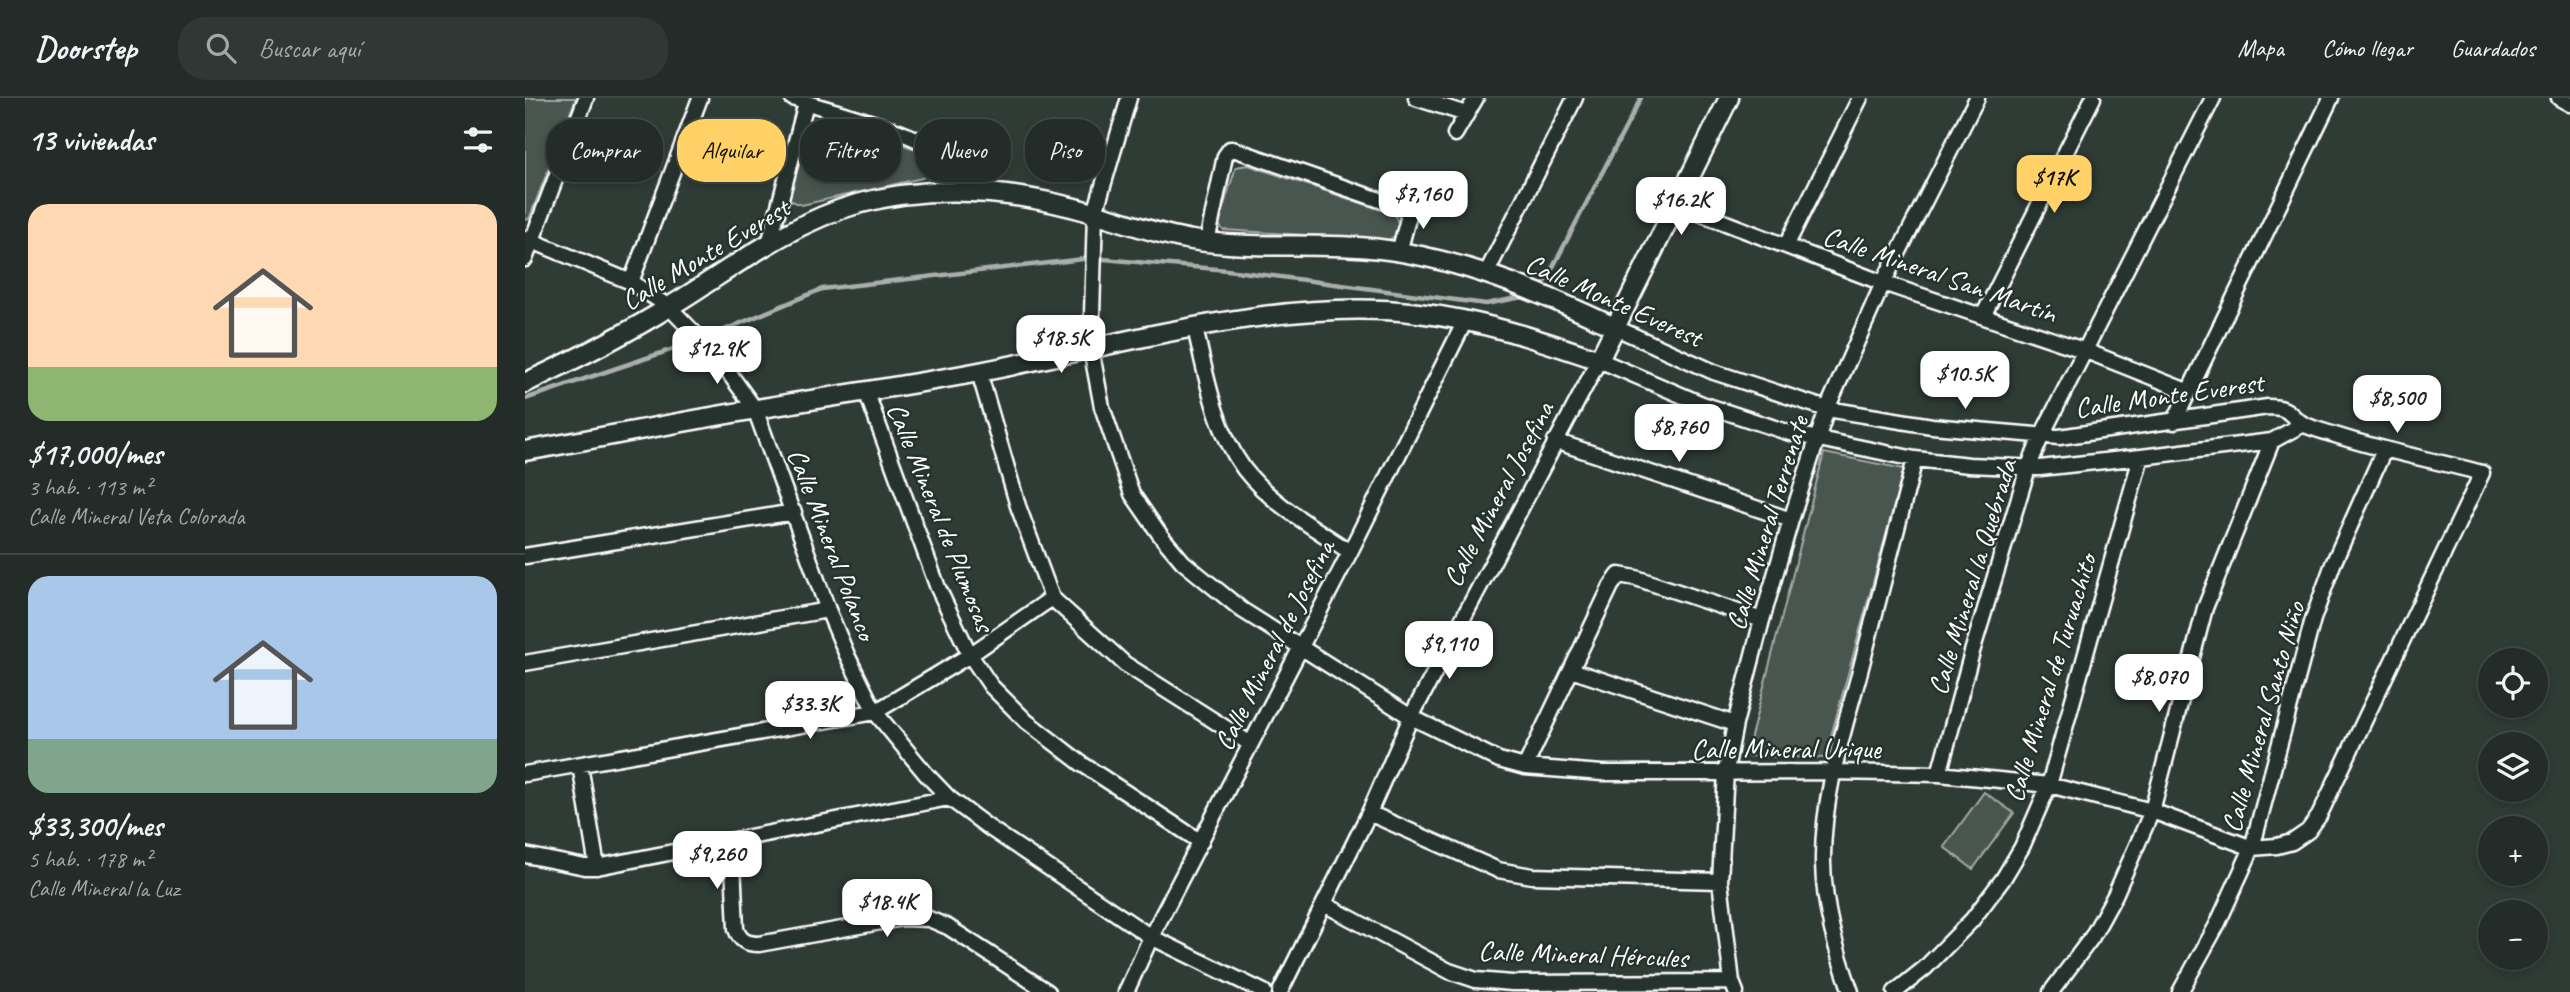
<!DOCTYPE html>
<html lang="es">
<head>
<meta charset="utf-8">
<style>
	:root { --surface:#232c28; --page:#2f3834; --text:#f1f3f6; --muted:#a3a7a8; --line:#404845; --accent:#ffd166 }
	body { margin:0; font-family:Caveat,sans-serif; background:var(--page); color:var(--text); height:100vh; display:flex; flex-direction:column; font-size:26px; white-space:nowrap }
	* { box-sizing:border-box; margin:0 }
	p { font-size:23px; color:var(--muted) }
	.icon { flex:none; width:38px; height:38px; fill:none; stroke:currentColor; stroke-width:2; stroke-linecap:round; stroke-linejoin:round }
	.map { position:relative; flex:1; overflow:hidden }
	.details { display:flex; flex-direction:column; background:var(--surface); width:525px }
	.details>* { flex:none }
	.top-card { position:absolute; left:21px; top:21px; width:665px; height:63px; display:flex; gap:14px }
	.fabs { position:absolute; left:1953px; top:550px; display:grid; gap:14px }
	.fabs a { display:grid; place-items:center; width:70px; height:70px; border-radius:50%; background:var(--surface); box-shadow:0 4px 10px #0003,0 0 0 2px var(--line); font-size:35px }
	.price { position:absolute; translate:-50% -60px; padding:0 16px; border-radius:14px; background:#fff; color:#222; font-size:23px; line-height:46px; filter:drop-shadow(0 2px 4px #0008) }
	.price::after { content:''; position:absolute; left:50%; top:42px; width:21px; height:16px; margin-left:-10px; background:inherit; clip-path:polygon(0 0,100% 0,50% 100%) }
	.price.active { background:var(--accent); color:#111 }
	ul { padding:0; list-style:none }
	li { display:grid; align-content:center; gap:14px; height:371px; padding:0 28px }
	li+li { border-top:2px solid var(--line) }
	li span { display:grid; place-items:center; height:217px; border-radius:21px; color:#555 }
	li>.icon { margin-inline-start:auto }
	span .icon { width:126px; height:126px; fill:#fffc; stroke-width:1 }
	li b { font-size:30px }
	h2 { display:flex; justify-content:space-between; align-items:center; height:84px; padding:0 28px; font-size:30px }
	.chip { padding:0 24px; border-radius:28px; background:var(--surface); box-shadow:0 4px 10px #0003,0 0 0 2px var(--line); font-size:24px; line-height:63px }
	.chip.active { background:var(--accent); color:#111 }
	header { display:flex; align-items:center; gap:42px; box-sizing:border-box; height:98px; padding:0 35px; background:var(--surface); border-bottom:2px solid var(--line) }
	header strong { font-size:33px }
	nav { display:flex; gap:38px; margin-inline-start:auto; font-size:24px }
	.search { width:490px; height:63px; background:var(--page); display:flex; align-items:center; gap:18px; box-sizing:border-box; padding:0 24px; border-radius:28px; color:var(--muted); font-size:26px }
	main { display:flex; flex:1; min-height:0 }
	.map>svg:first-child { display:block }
</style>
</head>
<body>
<header>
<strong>Doorstep</strong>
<div class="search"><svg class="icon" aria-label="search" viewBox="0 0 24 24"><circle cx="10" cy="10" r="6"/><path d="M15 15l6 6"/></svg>Buscar aquí</div>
<nav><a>Mapa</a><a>Cómo llegar</a><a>Guardados</a></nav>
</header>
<main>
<section class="details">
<h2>13 viviendas<svg class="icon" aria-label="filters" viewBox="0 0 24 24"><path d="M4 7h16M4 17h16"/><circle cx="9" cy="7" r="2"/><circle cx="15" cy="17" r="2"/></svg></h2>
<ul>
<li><span style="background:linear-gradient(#ffd9b3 75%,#8fb573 0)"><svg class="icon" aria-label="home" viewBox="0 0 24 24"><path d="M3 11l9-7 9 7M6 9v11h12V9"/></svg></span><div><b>$17,000/mes</b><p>3 hab. · 113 m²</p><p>Calle Mineral Veta Colorada</p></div></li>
<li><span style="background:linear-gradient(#a9c7e8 75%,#7fa58c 0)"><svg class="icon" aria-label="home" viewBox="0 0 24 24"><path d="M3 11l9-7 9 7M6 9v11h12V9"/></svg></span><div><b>$33,300/mes</b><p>5 hab. · 178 m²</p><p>Calle Mineral la Luz</p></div></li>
</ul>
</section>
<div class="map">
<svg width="2045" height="894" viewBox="0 0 2045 894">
	<rect width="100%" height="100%" fill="#2f3b35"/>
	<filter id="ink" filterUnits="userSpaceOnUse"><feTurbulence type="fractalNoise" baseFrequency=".0143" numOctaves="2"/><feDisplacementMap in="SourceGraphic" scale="14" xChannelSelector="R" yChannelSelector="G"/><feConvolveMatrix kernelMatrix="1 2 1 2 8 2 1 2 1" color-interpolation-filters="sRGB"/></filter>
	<g filter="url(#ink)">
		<path fill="#4a544f" stroke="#a4aaa7" stroke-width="2" d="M0,0H51L4,121L0,122Z
			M301,20L393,52L404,61V76L397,80L277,107L264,102L261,86L287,25Z
			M723,67L869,116L874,126L872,136L864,142L698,132L693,126L711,69Z
			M1299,355L1379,371L1300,660L1221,658Z
			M1459,694L1489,715L1448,771L1419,749Z"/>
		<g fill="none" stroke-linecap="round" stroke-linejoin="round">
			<path stroke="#a9afac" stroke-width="4.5" d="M1016,192L1116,0
				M180,240L297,191L567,160L702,172L961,206L1003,198
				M0,301L172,243"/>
			<g stroke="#fff" stroke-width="19">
				<path id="minor" d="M267,0C304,13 405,36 426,64C433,72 437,83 442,92
					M604,0L570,115L566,251L577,309L607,396L636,438L658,464L680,482L717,512L886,619L974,662L1000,669L1077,675L1308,674L1414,676L1524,687L1627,713L1727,750L1752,748L1767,744L1783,733L1794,718L1957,375C1908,362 1859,353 1810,337C1801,334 1789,331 1780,327C1762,318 1768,309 1743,309L1534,339L1407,328L1302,311L1189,274L1089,229
					M891,0L941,16
					M2034,0L2045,6
					M930,36L951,0
					M1151,106L1358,185L1561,253L1662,293
					M0,140L106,184L144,209L180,246L204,275L230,311L303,512L322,557L350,614L401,676L424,700L463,729L626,839L739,894
					M682,144L700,58L705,51H708L878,110L884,117L874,154
					M244,146L281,5
					M1261,148L1335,0
					M0,161L61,0
					M961,176L1050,0
					M106,184L175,0
					M1458,218L1568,0
					M670,230C681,277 690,331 719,371C746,406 790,430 825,454
					M454,274L493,408L527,500L600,566L724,645
					M341,293L413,490L445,557L466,588L501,623L557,666L676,744
					M1649,324L1806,0
					M1030,343L1266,422
					M0,458L269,414
					M0,565L303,512
					M1046,572L1210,626
					M55,667L72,769
					M1000,669L1086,488L1094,477L1111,480L1237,522
					M0,676L350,614L445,557L527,500
					M1414,676L1447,554L1503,370L1517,337L1688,0
					M844,715L973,772L1007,778L1195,783
					M207,743L211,831C215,843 222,846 234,846L378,820L404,821L423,829L523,894
					M0,757L60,769H72L424,700
					M799,806L924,873L951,882L987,885L1207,884
					M601,894L626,839L825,454L940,223
					M755,894L844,715L886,619L1074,262L1177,306L1265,335L1390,361L1444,367L1515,370L1616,359L1747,343L1778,326
					M1211,894L1207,884L1195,783L1201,673L1210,626L1237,522L1266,422L1302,311L1358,185L1452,0
					M1326,894C1311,852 1299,810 1298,765C1297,701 1317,638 1334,577C1353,505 1371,433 1390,361
					M1370,894L1400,870L1447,822L1478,781L1497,749L1524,687L1616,359
					M1526,894L1567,839L1590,797L1627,713L1680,510L1747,343
					M1655,894L1692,827L1727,750L1788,521L1808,466L1859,352"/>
			</g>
			<g stroke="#fff" stroke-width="23">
				<path id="tertiary" d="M0,285C49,262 98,238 144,209C205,172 262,126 332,106C411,84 494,93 572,116C604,125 634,137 667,142C736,153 807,142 876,154C951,167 1021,197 1089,229
					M0,353C78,339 155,324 232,311C306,298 381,288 454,274C592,248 753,198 893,215C956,222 1015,242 1074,262L1204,0"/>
			</g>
			<use href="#minor" stroke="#26332d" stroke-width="14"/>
			<use href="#tertiary" stroke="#26332d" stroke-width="18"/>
		</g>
	</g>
	<g text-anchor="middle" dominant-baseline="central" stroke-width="5" stroke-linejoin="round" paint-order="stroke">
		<g font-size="28" fill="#fff" stroke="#26332d">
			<text transform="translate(180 156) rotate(-31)">Calle Monte Everest</text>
			<text transform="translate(1415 176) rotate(19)">Calle Mineral San Martín</text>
			<text transform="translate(1089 202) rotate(24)">Calle Monte Everest</text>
			<text transform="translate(1644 297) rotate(-8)">Calle Monte Everest</text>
			<text transform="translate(973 396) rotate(-62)">Calle Mineral Josefina</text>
			<text transform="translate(416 419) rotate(68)">Calle Mineral de Plumosas</text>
			<text transform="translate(1242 425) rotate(-73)">Calle Mineral Terrenate</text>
			<text transform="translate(307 446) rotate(69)">Calle Mineral Polanco</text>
			<text transform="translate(1447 479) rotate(-73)">Calle Mineral la Quebrada</text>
			<text transform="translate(749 547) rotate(-63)">Calle Mineral de Josefina</text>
			<text transform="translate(1525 580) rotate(-73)">Calle Mineral de Turuachito</text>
			<text transform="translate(1738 619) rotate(-74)">Calle Mineral Santo Niño</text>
			<text x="1261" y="650">Calle Mineral Urique</text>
			<text transform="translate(1058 856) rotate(2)">Calle Mineral Hércules</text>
		</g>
	</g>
</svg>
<div class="fabs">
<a><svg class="icon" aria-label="locate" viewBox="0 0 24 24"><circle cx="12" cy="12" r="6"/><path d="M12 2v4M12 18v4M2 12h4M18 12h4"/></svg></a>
<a><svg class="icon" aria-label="layers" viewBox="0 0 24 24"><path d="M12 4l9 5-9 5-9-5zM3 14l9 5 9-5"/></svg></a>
<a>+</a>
<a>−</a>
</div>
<b class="price active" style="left:1529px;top:117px">$17K</b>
<b class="price" style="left:898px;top:133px">$7,160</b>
<b class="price" style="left:1156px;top:139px">$16.2K</b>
<b class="price" style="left:536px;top:277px">$18.5K</b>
<b class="price" style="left:192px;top:288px">$12.9K</b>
<b class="price" style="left:1440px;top:313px">$10.5K</b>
<b class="price" style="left:1872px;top:337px">$8,500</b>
<b class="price" style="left:1154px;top:366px">$8,760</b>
<b class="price" style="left:924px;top:583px">$9,110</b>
<b class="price" style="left:1634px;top:616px">$8,070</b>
<b class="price" style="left:285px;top:643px">$33.3K</b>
<b class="price" style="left:192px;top:793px">$9,260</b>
<b class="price" style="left:362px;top:841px">$18.4K</b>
<div class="top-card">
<a class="chip">Comprar</a>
<a class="chip active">Alquilar</a>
<a class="chip">Filtros</a>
<a class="chip">Nuevo</a>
<a class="chip">Piso</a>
</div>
</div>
</main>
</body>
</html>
